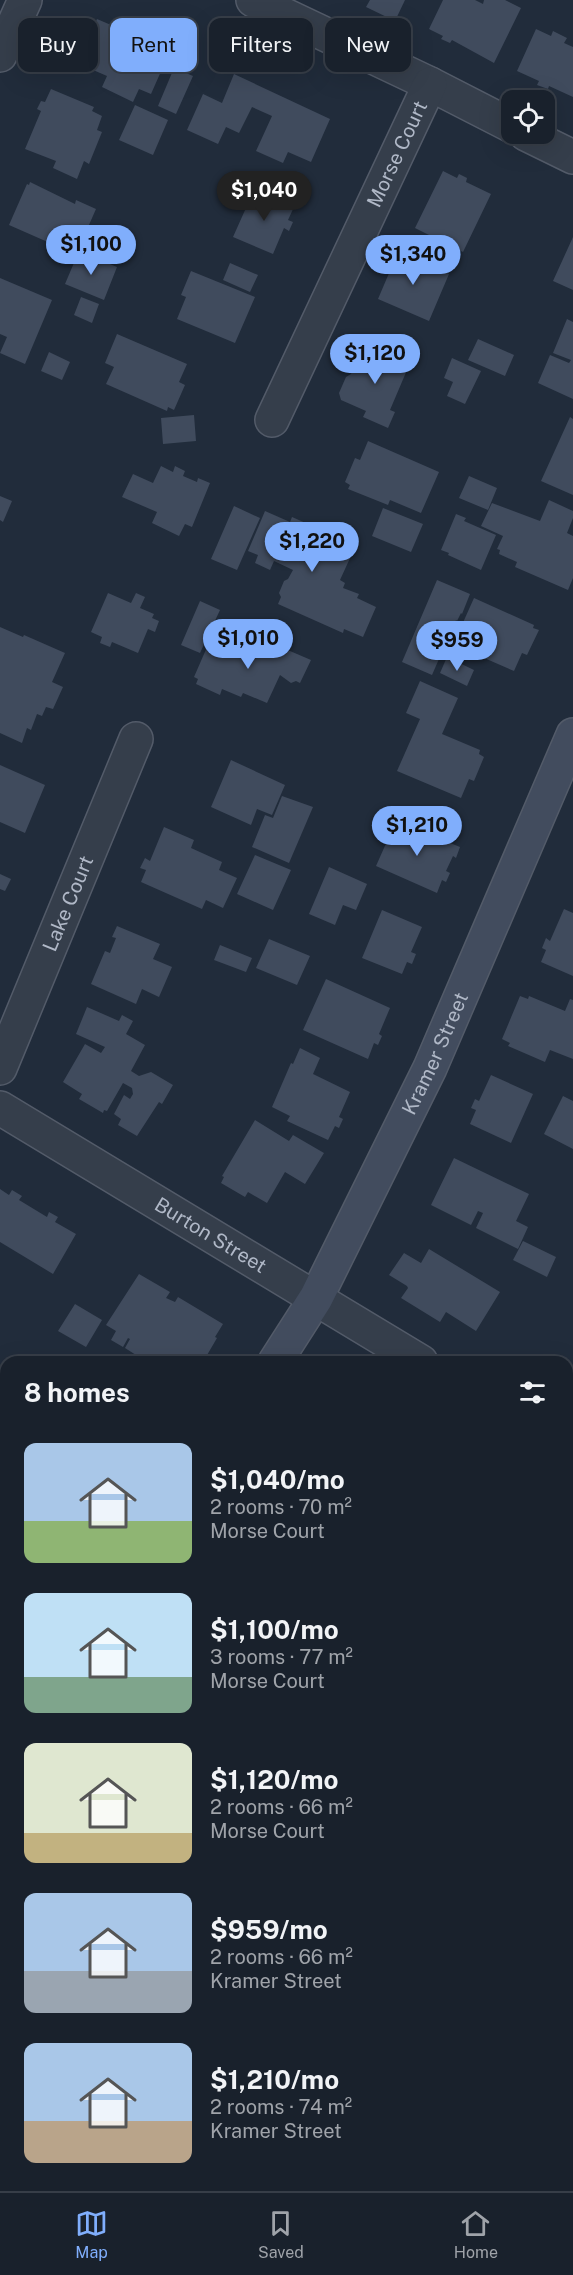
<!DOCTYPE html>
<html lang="en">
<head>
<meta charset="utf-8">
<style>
	:root { --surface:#19212c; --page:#222934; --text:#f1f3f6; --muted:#9fa3a9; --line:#373e48; --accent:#80aefc }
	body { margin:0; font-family:"Public Sans",sans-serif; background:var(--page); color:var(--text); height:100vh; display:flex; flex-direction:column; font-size:22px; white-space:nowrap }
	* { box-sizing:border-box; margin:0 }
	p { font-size:20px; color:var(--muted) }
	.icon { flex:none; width:33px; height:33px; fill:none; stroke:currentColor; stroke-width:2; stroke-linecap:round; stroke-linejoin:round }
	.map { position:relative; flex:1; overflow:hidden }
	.side { position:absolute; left:0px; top:1356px; width:573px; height:836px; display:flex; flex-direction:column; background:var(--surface); border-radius:18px 18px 0 0; box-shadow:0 6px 24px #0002,0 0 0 2px var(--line) }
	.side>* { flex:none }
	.guide { position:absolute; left:18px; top:18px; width:537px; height:54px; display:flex; gap:12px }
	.buttons { position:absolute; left:501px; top:90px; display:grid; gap:12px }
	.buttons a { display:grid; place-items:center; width:54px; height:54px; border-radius:12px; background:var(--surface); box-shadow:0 6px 24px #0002,0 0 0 2px var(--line); font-size:30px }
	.price { position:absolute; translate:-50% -51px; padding:0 14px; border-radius:21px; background:var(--accent); color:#111; font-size:20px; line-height:39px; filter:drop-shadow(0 2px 3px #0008) }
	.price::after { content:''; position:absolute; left:50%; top:36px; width:18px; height:14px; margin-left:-9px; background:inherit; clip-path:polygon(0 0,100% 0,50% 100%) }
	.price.current { background:#222; color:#fff }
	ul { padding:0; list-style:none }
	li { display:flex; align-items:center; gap:18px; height:150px; padding:0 24px }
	li span { display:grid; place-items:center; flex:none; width:168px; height:120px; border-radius:12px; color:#555 }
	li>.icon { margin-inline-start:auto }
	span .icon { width:72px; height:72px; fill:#fffc; stroke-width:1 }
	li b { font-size:26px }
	h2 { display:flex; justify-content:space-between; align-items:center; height:72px; padding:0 24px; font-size:26px }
	.chip { padding:0 21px; border-radius:12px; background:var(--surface); box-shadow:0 6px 24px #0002,0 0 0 2px var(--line); font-size:21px; line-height:54px }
	.chip.current { background:var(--accent); color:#111 }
	.tabs { display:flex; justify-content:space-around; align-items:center; height:84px; border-top:2px solid var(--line); background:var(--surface); font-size:16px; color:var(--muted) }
	.tabs a { display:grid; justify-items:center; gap:3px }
	.tabs .current { color:var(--accent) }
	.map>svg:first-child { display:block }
</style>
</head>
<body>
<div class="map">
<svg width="573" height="2191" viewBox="0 0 573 2191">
	<rect width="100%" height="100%" fill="#212c3b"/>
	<path fill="#404b5d" d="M370,0H405L395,21L366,7Z
		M443,0H475L483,4L484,0H505L521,8L494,63L452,40L450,43L441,39L443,36L429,29Z
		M97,19L132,34L135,28L150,35L148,38L157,42L155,45L170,51L151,94L139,89L133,102L102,87L107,76L77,63Z
		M536,29L551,36L553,31L567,38L564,43L573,47V97L549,86L548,89L537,85L539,81L517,71Z
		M174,68L193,76L176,114L158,106Z
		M234,74L330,119L311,162L288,152L283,163L256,151L272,116L252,107L239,133L226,127L218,144L187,130L203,94L222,103Z
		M51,89L94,107L92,111L102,116L97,130L102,132L89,164L84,161L77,179L53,168L56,161L25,149L41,111L37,109L41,101L45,102Z
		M135,105L168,120L153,155L119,140Z
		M443,171L457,178L459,174L467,178L466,182L491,194L463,252L415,228Z
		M30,182L75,204L76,200L96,209L85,234L68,226L59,247L9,225L27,184L29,185Z
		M254,190L294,207L288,220L293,222L289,231L284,228L273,254L233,237Z
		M573,237V290L553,281Z
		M79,251L117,267L104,300L65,284Z
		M398,252L449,274L429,321L378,299Z
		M230,263L258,275L250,292L223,280Z
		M191,271L255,297L235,343L177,319L186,297L181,295Z
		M0,278L52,300L25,364L0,353L7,337L0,334Z
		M81,297L99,304L92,323L74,315Z
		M567,319L573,322V399L538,383L550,355L569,363L571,360L553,353Z
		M117,334L187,364L179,382L185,385L174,410L168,407L167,411L106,384L114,367L105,363Z
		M478,339L514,355L505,376L468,360Z
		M371,346L410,363L390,410L395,412L388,428L363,417L366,411L341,400L339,393L346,377L351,374L360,353L367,356Z
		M49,352L70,362L62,380L41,371Z
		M452,358L481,371L465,404L447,396L453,382L444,378Z
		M194,415L196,441L163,444L161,418Z
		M570,417L573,419V495L541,481Z
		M368,441L439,472L421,513L390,500L388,505L348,489L350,485L345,482L355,458L360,460Z
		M161,466L173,472L175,466L185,471L183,476L197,482L198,478L210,483L192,527L185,524L179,536L152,523L157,512L122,497L133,474L153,483Z
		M469,476L497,488L488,510L459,498Z
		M0,496L12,501L3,522L0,520Z
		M549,500L573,511V518L567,533L573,536V578L568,590L515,567L517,562L499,554L500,550L497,549L503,536L481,526L492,503L540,521Z
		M234,506L260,518L237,570L211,559Z
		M383,508L423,524L411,552L372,536Z
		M265,511L290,522L292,517L356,545L340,580L345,583L343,588L359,594L357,598L376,607L363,637L344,629L343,633L278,604L281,597L279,593L284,581L288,579L293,570L274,561L270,570L255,563L258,555L248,551Z
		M456,514L466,518L464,521L496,535L481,570L448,555L449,553L441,550Z
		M437,580L470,594L462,614L461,613L457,621L456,620L432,675L402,662Z
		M108,593L131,603L136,593L145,597L140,608L154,614L152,618L159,621L155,632L148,629L138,653L112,642L110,647L100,643L102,637L91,632Z
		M474,598L534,625L533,628L539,630L527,655L522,653L514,671L475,654L482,637L461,627Z
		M200,601L220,610L200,653L181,645Z
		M0,627L23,637L24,635L65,653L52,682L63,687L53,709L46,707L42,716L37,714L31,730L27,728L22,743L0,733Z
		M211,638L233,647L234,643L240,646L239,649L255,656L259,648L266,650L269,642L311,660L300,683L296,681L291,683L280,675L267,703L243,693L241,697L222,689L220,695L196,684L198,679L194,677Z
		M447,657L474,670L467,686L440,673Z
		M420,681L458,698L442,734L480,750L479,754L484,757L474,781L469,779L461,798L397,771L420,719L406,713Z
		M231,760L285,785L272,815L257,809L251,825L211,807Z
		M0,765L45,785L25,833L0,822Z
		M282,796L313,807L289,863L252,847L265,815L273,818Z
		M396,821L460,847L456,858L453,856L446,871L450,873L446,882L442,880L437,893L376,866Z
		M164,827L194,840L191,848L222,862L219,870L237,878L223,908L206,900L202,909L141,882L146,870L140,868L145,858L150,861Z
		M255,855L291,870L273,910L237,894Z
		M329,867L367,884L356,910L343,905L335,925L309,914Z
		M0,874L11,879L5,891L0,889Z
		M564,909L573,913V976L541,962L546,950L542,948L546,938L550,941Z
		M382,910L422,927L411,952L416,954L412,964L407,962L402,974L362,958Z
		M117,926L160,944L153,959L172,967L159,997L142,989L136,1004L91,984L105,951L110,953L116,938L112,937Z
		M269,939L310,956L297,985L256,968Z
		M220,945L252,958L246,972L214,960Z
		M326,979L390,1008L379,1034L382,1036L378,1045L374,1043L368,1059L303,1030Z
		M520,996L528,999L529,996L565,1011L570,999L573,1000V1059L550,1050L545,1062L508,1046L510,1043L502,1039Z
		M87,1007L119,1021L122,1015L133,1021L126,1034L145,1045L131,1071L139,1076L151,1072L173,1085L162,1104L159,1102L137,1136L118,1125L121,1119L114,1114L124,1095L130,1099L133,1094L132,1088L123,1083L107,1111L104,1110L103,1113L79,1099L82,1094L63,1082L85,1044L101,1053L105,1047L76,1034Z
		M300,1048L320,1058L313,1074L350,1092L339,1117L343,1119L339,1128L335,1126L328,1140L287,1121L290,1116L272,1107L291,1063L293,1064Z
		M491,1075L533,1094L511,1143L470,1124L476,1110L471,1108L475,1099L479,1101Z
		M563,1096L573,1101V1149L544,1134Z
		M255,1120L289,1141L293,1135L324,1153L305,1184L285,1172L267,1203L248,1192L245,1197L221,1183L224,1177L222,1176Z
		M454,1158L529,1194L516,1221L528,1227L518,1249L476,1228L483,1213L478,1211L471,1225L431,1205Z
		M0,1189L9,1195L12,1190L22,1196L19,1200L47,1217L49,1212L58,1217L55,1222L76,1234L53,1274L0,1242Z
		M523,1241L556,1257L547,1277L513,1260Z
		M429,1249L500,1292L476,1331L446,1312L440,1322L401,1298L408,1288L407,1286L389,1275L404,1253L421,1263Z
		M139,1274L170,1292L166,1298L175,1302L178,1297L223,1324L215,1337L217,1338L203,1362H147L125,1348L130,1339L128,1338L123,1347L111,1340L116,1331L106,1325Z
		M75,1304L102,1320L86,1347L58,1331Z
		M567,1521L573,1524V1536L567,1546Z
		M3,1590L6,1592V1691H3L0,1695V1595Z
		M573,1590V1631L567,1627V1599Z
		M6,1869V1934L0,1942V1879Z
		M169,2186H226L221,2191H170L167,2188Z"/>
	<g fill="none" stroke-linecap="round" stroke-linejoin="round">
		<g stroke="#535b69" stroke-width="36">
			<g id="street">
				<path d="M253,0L430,84L512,126"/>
				<path d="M0,55L25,0"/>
				<path d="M526,134L573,157"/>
				<path id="s1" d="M272,420L430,84"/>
				<path id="s2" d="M0,1068L136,739"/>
				<path id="s3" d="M0,1108L421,1362"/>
				<path d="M567,1451L573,1454"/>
				<path d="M0,1767L6,1771"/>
				<path d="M12,2191L37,2186"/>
			</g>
		</g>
		<g stroke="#535b69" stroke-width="36">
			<g id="secondary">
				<path id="s4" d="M275,1362L316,1298L430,1068L573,735"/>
			</g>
		</g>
		<g stroke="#3e4754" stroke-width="36">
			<path id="primary" d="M0,1438L6,1442
				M567,1815L573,1820"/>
		</g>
		<use href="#street" stroke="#353e4b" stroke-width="33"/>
		<use href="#secondary" stroke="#424c5e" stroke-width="33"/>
		<use href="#primary" stroke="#525c6b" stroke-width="33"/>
	</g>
	<g text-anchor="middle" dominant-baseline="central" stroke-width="4.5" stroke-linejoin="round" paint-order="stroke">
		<g font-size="20" fill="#b0b8c7" stroke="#1a2330">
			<text stroke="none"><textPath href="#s1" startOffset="294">Morse Court</textPath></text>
			<text stroke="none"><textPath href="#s2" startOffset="178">Lake Court</textPath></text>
			<text stroke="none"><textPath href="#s4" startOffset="348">Kramer Street</textPath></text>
			<text stroke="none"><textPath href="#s3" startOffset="246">Burton Street</textPath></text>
		</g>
	</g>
</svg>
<div class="buttons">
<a><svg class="icon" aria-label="locate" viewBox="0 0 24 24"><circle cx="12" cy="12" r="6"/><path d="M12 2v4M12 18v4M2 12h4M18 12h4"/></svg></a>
</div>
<b class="price current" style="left:264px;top:222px">$1,040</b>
<b class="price" style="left:91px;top:276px">$1,100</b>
<b class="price" style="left:413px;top:286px">$1,340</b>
<b class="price" style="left:375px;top:385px">$1,120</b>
<b class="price" style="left:312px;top:573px">$1,220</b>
<b class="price" style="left:248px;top:670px">$1,010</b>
<b class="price" style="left:457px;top:672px">$959</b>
<b class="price" style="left:417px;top:857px">$1,210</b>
<div class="guide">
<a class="chip">Buy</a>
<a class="chip current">Rent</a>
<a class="chip">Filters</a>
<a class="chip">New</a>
</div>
<section class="side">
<h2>8 homes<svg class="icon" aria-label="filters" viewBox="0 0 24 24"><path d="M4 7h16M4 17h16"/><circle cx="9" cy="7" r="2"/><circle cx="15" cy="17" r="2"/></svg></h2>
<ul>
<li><span style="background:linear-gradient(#a9c7e8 65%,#8fb573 0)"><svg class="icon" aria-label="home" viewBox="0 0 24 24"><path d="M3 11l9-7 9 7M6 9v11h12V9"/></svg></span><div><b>$1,040/mo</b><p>2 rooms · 70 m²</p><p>Morse Court</p></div></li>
<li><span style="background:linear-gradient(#bfe0f5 70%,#7fa58c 0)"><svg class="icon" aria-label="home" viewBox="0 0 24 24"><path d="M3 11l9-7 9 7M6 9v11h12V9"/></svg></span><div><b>$1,100/mo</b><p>3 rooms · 77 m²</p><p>Morse Court</p></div></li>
<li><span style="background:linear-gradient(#dfe7d0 75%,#c2b280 0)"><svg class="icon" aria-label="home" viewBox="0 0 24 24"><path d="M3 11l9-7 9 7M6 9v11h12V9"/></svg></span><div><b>$1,120/mo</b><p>2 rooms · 66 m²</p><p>Morse Court</p></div></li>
<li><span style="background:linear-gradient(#a9c7e8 65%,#9aa5b1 0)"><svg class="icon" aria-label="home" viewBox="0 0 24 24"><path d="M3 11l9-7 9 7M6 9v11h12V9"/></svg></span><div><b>$959/mo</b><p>2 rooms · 66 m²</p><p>Kramer Street</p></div></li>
<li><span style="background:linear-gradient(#a9c7e8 65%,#b9a48a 0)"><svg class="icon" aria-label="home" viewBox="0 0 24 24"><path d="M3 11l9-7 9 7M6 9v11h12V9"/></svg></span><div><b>$1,210/mo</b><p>2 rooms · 74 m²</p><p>Kramer Street</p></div></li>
</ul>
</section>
</div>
<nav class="tabs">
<a class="current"><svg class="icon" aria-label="map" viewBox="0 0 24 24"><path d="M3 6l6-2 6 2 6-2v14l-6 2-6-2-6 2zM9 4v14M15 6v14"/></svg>Map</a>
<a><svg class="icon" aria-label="saved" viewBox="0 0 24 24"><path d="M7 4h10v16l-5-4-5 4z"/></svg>Saved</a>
<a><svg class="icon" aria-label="home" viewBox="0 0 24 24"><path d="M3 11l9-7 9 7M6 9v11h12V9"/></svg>Home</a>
</nav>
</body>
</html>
